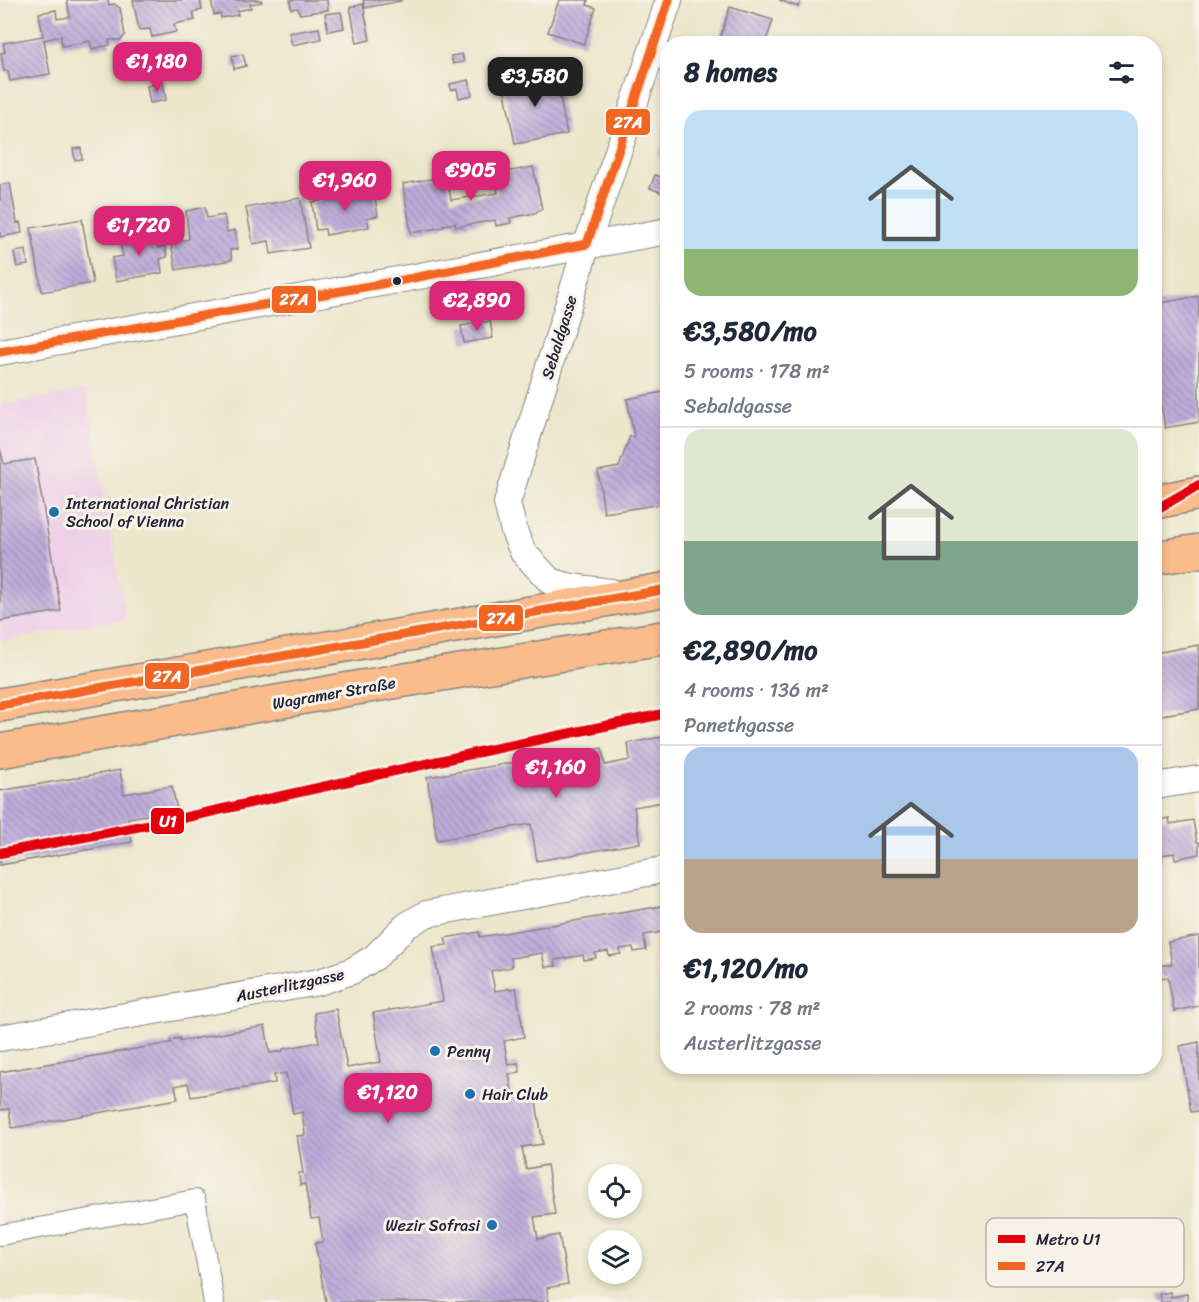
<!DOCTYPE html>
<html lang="en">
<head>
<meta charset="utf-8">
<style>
	:root { --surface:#fff; --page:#f2f2f3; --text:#1f2937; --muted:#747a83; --line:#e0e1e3; --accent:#db2777 }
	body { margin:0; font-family:Sriracha,sans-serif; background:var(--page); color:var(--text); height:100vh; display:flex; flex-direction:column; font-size:22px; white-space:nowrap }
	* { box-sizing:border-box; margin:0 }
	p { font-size:20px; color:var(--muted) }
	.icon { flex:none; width:33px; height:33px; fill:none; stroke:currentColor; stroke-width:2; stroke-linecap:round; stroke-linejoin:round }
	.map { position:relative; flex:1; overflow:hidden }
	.side { position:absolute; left:660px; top:36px; width:502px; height:1038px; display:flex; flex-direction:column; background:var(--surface); border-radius:24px; box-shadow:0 3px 9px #0003 }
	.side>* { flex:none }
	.tools { position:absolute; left:588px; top:1164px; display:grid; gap:12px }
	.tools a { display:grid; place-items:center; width:54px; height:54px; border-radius:50%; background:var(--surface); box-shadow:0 3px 9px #0003; font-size:30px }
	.price { position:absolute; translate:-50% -51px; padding:0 14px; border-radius:12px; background:var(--accent); color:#fff; font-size:20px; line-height:39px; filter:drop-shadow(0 2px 3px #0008) }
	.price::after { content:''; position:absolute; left:50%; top:36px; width:18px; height:14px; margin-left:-9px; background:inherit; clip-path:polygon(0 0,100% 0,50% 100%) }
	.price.selected { background:#222; color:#fff }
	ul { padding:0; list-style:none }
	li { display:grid; align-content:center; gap:12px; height:318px; padding:0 24px }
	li+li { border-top:2px solid var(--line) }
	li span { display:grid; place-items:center; height:186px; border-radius:18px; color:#555 }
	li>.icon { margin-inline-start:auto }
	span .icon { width:108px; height:108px; fill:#fffc; stroke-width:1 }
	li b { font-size:26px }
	h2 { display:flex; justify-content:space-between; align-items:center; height:72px; padding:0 24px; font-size:26px }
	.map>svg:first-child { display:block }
</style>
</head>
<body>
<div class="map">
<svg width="1199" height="1302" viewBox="0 0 1199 1302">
	<defs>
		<pattern id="building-back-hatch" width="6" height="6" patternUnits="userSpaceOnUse" patternTransform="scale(1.5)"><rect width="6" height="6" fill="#beacda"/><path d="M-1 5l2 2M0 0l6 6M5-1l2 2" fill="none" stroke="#9a8cb2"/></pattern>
	</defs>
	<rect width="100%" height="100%" fill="#f7f3e8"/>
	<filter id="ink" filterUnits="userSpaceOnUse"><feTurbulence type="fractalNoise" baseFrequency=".0167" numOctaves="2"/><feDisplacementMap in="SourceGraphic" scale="12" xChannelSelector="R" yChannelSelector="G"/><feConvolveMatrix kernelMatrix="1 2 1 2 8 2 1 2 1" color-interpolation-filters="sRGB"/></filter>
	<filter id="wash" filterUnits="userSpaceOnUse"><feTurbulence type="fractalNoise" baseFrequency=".008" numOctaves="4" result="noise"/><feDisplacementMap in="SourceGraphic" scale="24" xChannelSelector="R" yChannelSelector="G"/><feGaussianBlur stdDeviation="1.35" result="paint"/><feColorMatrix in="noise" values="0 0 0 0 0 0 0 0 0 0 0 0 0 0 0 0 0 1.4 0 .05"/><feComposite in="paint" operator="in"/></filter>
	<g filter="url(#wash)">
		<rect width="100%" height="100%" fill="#ece6cb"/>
		<path fill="#eed0e8" d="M86,390L126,619L0,641V405Z"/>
		<g id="blocks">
			<path fill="url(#building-back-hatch)" d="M67,0H108L109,5L114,4L120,8L125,35L121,40H109L110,45L92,49L90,41L62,46L61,36L44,40L50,74L10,81L8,71H4L1,53L5,52L3,43L43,36L39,13L56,10L57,19L70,17Z
				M133,0H200L202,10L193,12L195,20L174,24L176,32L152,37L150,29L139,30Z
				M211,0H261L262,2L250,4L251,8L237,11L238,15L221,18L220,14L214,15Z
				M290,0H327L328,10L300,14L298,8L291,9Z
				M363,0H401V1L365,8Z
				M559,0H588L587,5L596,8L584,44L548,32Z
				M779,0H801L798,7Z
				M363,4L370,40L357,43L350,7Z
				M730,7L773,20L765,44H718Z
				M341,12L344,28L328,31L325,14Z
				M319,28L321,39L292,45L289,33Z
				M243,54L246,66L234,69L232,56Z
				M462,54L464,62L453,64L451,56Z
				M504,63L506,71L492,73L490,66Z
				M555,72L567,134L515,144L503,82Z
				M469,80L472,95L459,98L457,89L451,90L450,84Z
				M163,82L166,100L150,103L147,86Z
				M667,133L668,154L666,158L659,156Z
				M81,148L82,159L75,160L73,149Z
				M533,167L542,209L535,213L510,218L511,223L496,226L495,220L456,227L455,223L443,225L444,227L411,233L403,184L447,176L451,200L498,193L494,174Z
				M655,175L668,179V195L650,188Z
				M10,183L17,223L20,222L22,233L0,237V185Z
				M363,191V194L374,192L378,216L367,218L369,227L326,235L325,229L316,230L312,202L320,201V199Z
				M300,198L309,248L271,254L269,241L253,244L246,208Z
				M205,207L207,218L224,215L227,232L235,230L238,249L230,250L232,260L176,270L171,243L189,239L186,211Z
				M82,219L93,283L42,292L31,228Z
				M156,232L158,248L165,246L167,257L160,259L162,273L116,281L112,258L123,256L119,238Z
				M26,250L28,265L17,267L14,252Z
				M1199,296V422L1165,428L1155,371V304Z
				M490,321L493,338L464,343L461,326Z
				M668,391V503L604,513L598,471L619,467L630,436L634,437L627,399Z
				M0,449L4,464L35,459L61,611L0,621Z
				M1199,645V709L1155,716V653Z
				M668,736V801L634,807L640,843L537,861L531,824L437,840L427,777L602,748L605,765L630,760L628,743Z
				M120,770L124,794L172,786L177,810L128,818L132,842L0,865V791Z
				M1169,818L1170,824L1193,820L1197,842H1199V854L1175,859L1174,853L1161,855L1162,861L1155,862V821Z
				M668,905V931L644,935L646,950L634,952L633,947L620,949L621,954L609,956L608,951L595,953L596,958L584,960L583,955L555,960L556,966L545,967L542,953L511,958L512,967L491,971L495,991L516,988L524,1037L504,1041L508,1065L518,1063L520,1072L509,1074L513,1098L535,1095L543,1144L522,1147L526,1169L547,1165L555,1214L534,1217L538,1239L559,1235L568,1284L547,1288L549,1302H326L315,1243L323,1242L319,1218L311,1219L305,1184L300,1185L299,1173H303L297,1136L305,1135L302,1112L293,1114L286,1073L274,1075L275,1083L191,1097L188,1083L175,1086L178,1099L12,1128L9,1109L0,1110V1072L171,1043L170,1040L180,1038V1041L265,1026L270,1053L283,1051V1049L319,1042L314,1013L336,1009L347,1068L381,1062L373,1013L443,1001L433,947L447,945L445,938L479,932L480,937Z
				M1199,936V1006L1174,1011L1168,977L1161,978L1159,966L1172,964L1168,942Z
				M1199,1042V1111L1191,1112L1180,1046Z
				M1170,1292L1171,1297L1187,1294L1188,1302H1161L1159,1294Z"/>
		</g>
	</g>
	<g filter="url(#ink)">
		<use href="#blocks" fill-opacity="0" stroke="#878483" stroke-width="1.5"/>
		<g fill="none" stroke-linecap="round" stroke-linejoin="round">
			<g stroke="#878483" stroke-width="22">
				<path id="pedestrian" d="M0,1235L195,1200L214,1302"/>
			</g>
			<g stroke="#878483" stroke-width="28">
				<path id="minor" d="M0,352L668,231
					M611,592L571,587L550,581L523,552L514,531L507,503L587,244L669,0
					M1155,786L1199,779
					M0,1038L319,982L352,971L375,957L406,926L426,914L668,869"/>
			</g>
			<g stroke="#878483" stroke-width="36">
				<path id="primary" d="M1155,502L1199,493
					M1155,558L1199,551
					M0,705L668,589
					M0,751L350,689L668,637"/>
			</g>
			<use href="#pedestrian" stroke="#fff" stroke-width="20"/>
			<use href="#minor" stroke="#fff" stroke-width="26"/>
			<use href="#primary" stroke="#fabc8b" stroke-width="33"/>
			<g stroke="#f7f3e8" stroke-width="14">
				<path id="bus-1" d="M587,244L669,0
					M0,352L403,280L587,244
					M0,705L668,589"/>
			</g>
			<use href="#bus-1" stroke="#f26522" stroke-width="9"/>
			<g stroke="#f7f3e8" stroke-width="15">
				<path id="metro-1" d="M1155,510L1199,485
					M0,853L178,819L484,751L668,713"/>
			</g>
			<use href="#metro-1" stroke="#e3000f" stroke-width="10"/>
		</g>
	</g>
	<circle fill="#22223b" stroke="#f7f3e8" stroke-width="2" cx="397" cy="281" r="5"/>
	<g fill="#1f6fb2" stroke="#f7f3e8" stroke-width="2">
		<circle cx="54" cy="512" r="6"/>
		<circle cx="435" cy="1051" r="6"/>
		<circle cx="470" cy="1094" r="6"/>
		<circle cx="492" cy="1225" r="6"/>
	</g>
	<g text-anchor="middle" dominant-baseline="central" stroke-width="6" stroke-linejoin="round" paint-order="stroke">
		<g font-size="16" fill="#22223b" stroke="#f7f3e8">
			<text transform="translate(559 337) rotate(-73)">Sebaldgasse</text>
			<text transform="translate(334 693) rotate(-10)">Wagramer Straße</text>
			<text transform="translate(290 985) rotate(-12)">Austerlitzgasse</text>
		</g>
		<g font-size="16" fill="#22223b" stroke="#f7f3e8" text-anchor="start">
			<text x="66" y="503">International Christian<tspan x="66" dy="18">School of Vienna</tspan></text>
			<text x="447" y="1051">Penny</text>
			<text x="482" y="1094">Hair Club</text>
			<text x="480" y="1225" text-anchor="end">Wezir Sofrasi</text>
		</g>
	</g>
	<rect x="986" y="1218" width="198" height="69" rx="9" fill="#f7f3e8" stroke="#b7b4b4" stroke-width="1.5"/>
	<rect x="998" y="1235" width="27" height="8" fill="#e3000f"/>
	<rect x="998" y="1262" width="27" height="8" fill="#f26522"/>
	<g font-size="16" fill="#22223b">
		<text x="1036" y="1245">Metro U1</text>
		<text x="1036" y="1272">27A</text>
	</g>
	<g stroke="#f7f3e8" stroke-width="2">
		<rect x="605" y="108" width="46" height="28" rx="6" fill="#f26522"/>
		<rect x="271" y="285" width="46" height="29" rx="6" fill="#f26522"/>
		<rect x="478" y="604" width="46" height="28" rx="6" fill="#f26522"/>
		<rect x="144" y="662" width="46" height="28" rx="6" fill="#f26522"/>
		<rect x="150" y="807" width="35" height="28" rx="6" fill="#e3000f"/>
	</g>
	<g font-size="16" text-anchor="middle" font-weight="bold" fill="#fff">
		<text x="628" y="128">27A</text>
		<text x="294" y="305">27A</text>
		<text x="501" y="624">27A</text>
		<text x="167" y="682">27A</text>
		<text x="168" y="827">U1</text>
	</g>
</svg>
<div class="tools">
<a><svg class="icon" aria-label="locate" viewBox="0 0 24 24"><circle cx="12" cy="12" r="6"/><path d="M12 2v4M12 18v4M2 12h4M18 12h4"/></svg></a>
<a><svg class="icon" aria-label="layers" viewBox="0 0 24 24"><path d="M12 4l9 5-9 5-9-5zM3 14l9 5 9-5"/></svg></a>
</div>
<b class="price" style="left:157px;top:93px">€1,180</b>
<b class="price selected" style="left:535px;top:108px">€3,580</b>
<b class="price" style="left:471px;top:202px">€905</b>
<b class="price" style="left:345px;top:212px">€1,960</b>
<b class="price" style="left:139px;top:257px">€1,720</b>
<b class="price" style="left:477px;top:332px">€2,890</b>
<b class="price" style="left:556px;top:799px">€1,160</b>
<b class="price" style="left:388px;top:1124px">€1,120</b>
<section class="side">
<h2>8 homes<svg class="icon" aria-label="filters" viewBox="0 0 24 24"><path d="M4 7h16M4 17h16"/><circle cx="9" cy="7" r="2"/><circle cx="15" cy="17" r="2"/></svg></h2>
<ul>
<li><span style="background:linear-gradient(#bfe0f5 75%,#8fb573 0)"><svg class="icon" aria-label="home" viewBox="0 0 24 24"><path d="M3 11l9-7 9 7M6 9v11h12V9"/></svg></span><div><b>€3,580/mo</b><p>5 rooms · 178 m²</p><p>Sebaldgasse</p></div></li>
<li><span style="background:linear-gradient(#dfe7d0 60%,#7fa58c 0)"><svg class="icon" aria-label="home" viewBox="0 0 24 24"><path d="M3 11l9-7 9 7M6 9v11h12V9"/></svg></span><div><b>€2,890/mo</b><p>4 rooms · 136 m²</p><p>Panethgasse</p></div></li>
<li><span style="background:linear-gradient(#a9c7e8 60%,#b9a48a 0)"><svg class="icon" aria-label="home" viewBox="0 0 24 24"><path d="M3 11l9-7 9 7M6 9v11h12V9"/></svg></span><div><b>€1,120/mo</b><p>2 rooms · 78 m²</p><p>Austerlitzgasse</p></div></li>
</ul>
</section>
</div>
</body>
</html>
